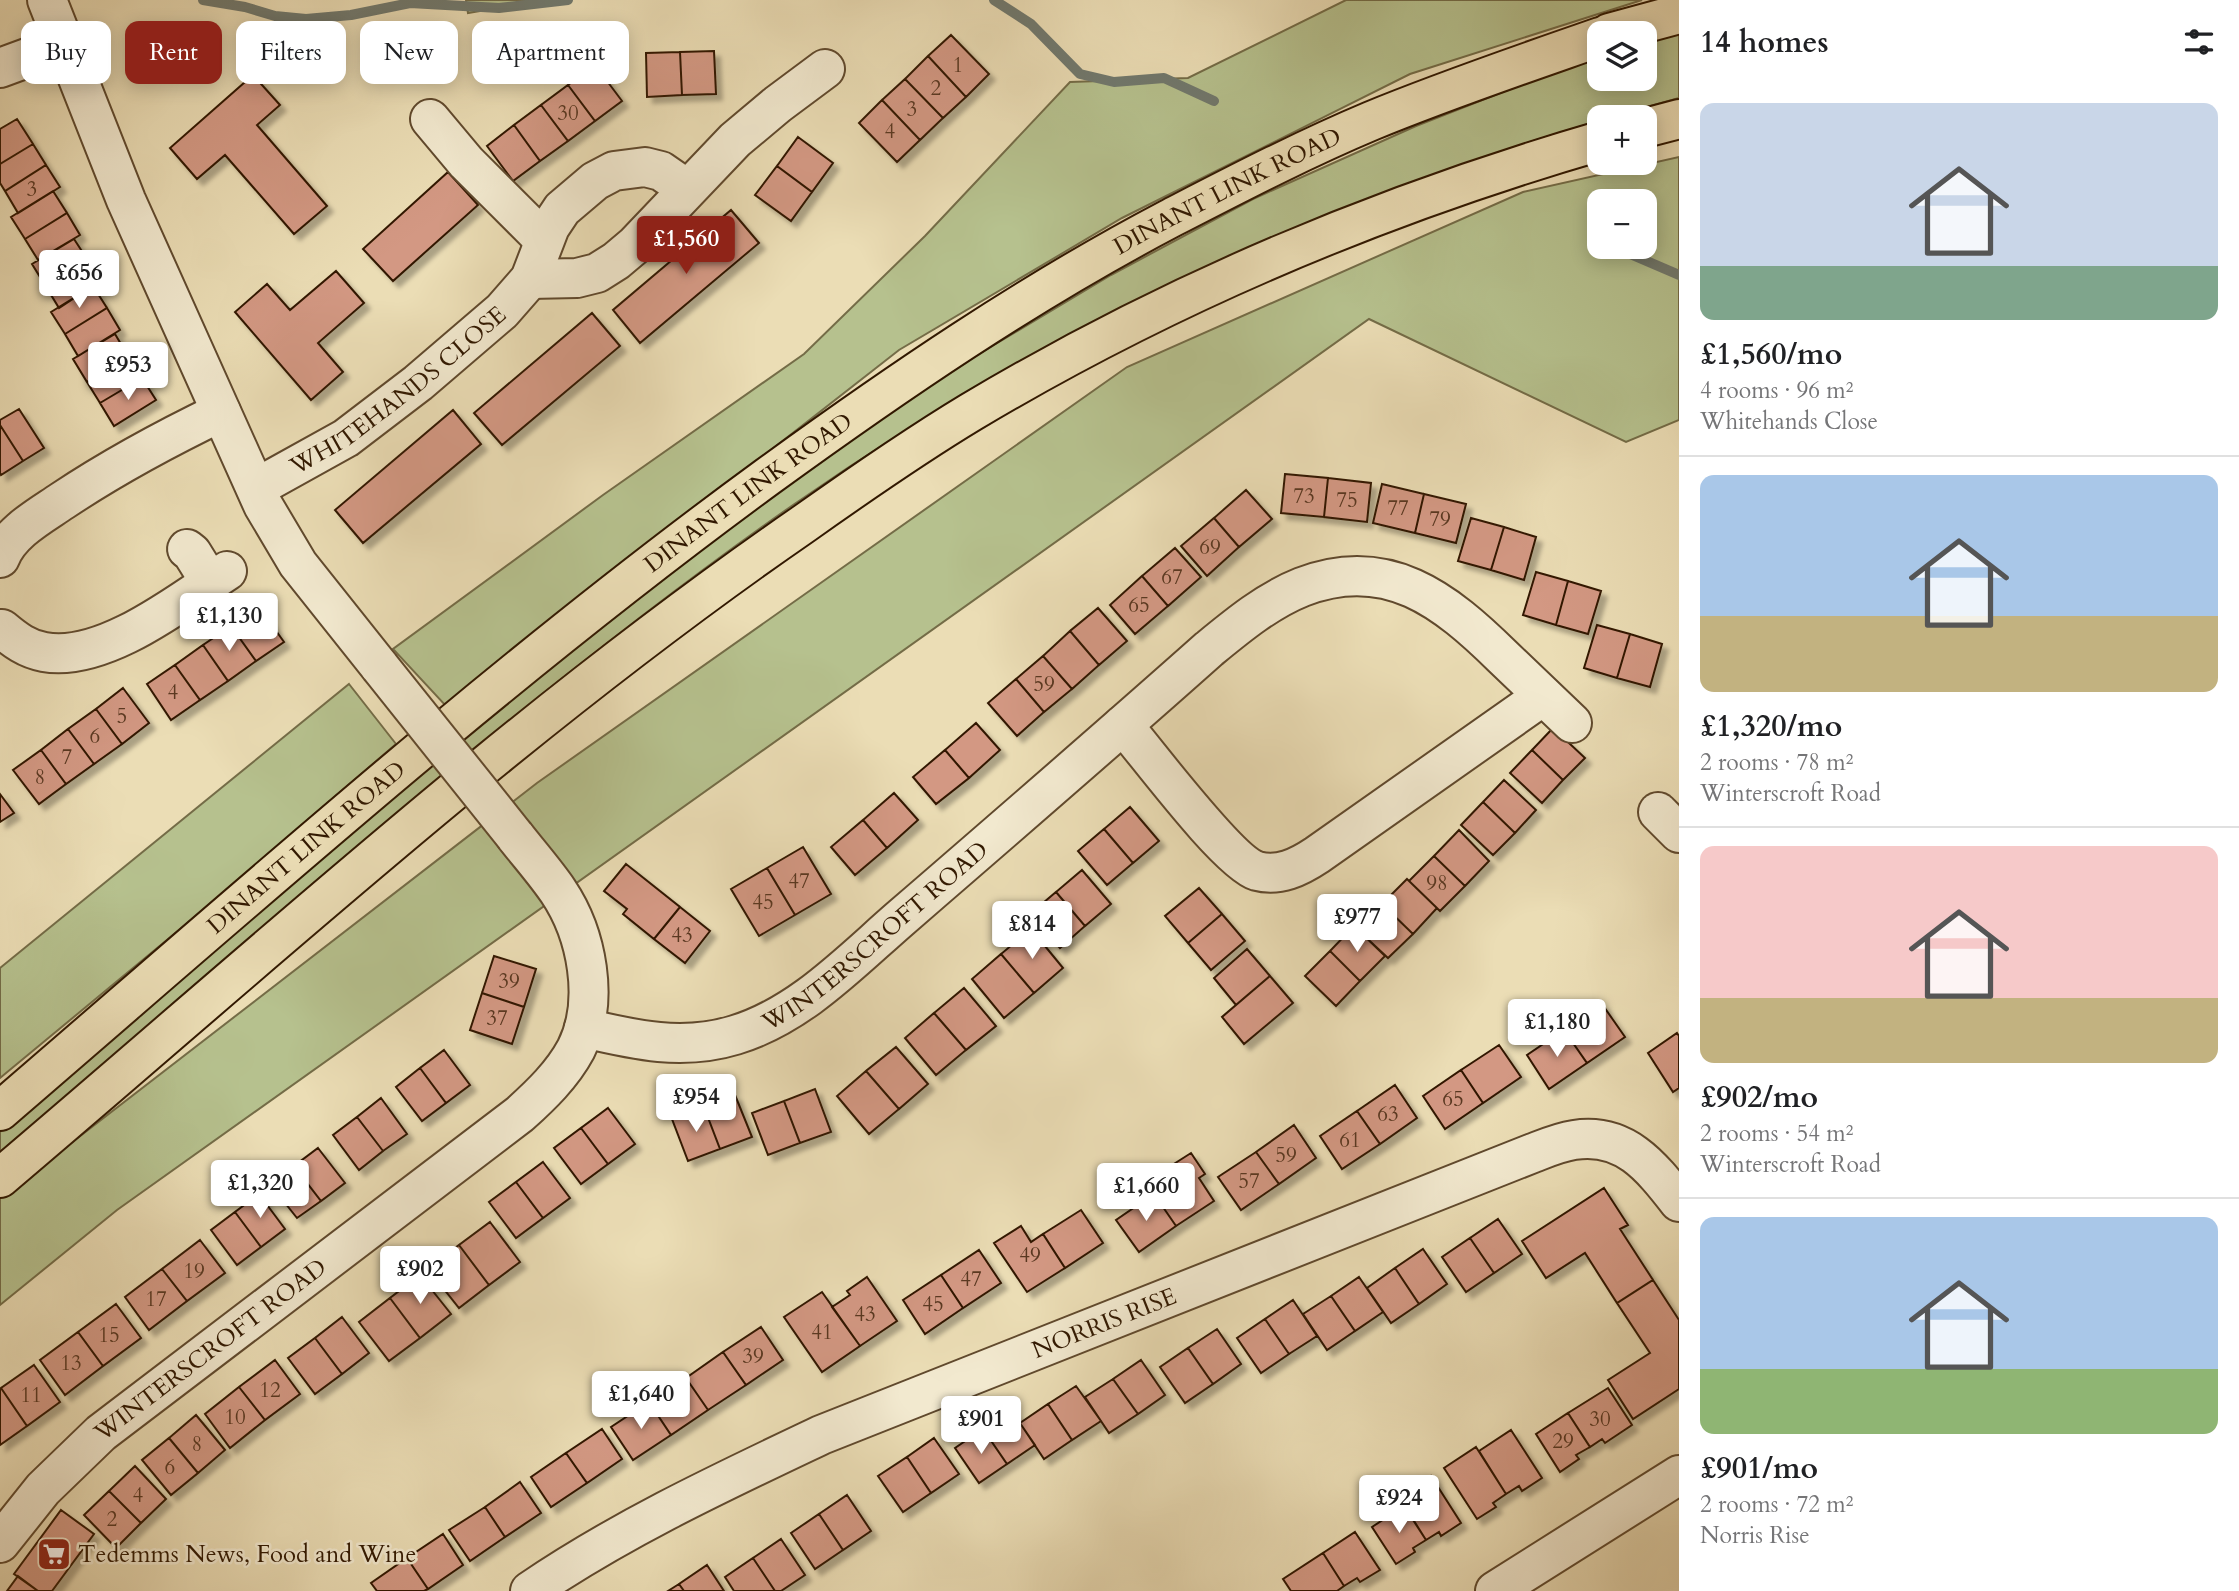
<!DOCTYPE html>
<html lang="en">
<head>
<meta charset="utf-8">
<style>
	:root { --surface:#fff; --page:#f2f2f2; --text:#202124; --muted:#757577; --line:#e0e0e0; --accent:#8f2418 }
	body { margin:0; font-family:Cardo,serif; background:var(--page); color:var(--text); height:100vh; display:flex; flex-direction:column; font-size:26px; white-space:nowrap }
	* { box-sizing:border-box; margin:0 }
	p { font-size:23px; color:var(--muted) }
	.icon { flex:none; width:38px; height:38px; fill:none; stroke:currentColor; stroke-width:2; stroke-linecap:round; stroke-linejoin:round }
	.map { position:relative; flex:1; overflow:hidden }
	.panel { display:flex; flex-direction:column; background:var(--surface); width:560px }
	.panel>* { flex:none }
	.guide { position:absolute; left:21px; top:21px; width:665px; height:63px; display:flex; gap:14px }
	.fabs { position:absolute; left:1587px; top:21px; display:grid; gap:14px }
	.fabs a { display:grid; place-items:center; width:70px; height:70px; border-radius:14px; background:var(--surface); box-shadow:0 4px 18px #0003; font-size:35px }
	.price { position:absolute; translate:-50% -60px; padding:0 16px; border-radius:7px; background:#fff; color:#222; font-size:23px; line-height:46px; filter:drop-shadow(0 2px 4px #0008) }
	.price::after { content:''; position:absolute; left:50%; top:42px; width:21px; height:16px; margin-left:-10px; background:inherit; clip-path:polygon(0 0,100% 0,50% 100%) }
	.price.current { background:var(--accent); color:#fff }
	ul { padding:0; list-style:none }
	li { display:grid; align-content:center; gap:14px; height:371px; padding:0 21px }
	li+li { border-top:2px solid var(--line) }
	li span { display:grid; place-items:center; height:217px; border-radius:14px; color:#555 }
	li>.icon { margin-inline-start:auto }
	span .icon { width:126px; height:126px; fill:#fffc; stroke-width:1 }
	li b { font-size:30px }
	h2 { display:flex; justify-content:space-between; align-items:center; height:84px; padding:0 21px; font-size:30px }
	.pill { padding:0 24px; border-radius:14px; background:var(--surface); box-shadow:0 4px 18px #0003; font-size:24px; line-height:63px }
	.pill.current { background:var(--accent); color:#fff }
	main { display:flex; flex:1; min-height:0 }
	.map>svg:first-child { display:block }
</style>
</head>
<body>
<main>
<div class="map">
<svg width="1679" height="1591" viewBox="0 0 1679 1591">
	<defs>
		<filter id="shadow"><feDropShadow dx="6" dy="6" stdDeviation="2" flood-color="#0004"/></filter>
	</defs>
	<rect width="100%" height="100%" fill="#ebddb5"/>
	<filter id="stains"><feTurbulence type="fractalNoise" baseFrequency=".00286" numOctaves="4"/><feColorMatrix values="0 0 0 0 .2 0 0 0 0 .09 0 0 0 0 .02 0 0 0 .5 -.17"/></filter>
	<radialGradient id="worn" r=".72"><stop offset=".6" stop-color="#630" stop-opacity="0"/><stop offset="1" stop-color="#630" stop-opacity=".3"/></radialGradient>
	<path fill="#b6c18e" stroke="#746c47" stroke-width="2" fill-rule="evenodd" d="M466,0H542L468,13Z
		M1346,0H1642L1410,74L1122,218L899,350L445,705L393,649L603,495L804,354L925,236L1070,82L1188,78Z
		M1679,33V98L1611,117H1600L1599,121C1313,204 1038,334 793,505C513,701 262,934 0,1152V1132L467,735L622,610L781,489L952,370L1111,275L1253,199L1416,126L1541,77L1599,58L1600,79H1645V43Z
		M1679,157V420L1626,442L1369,319L117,1210L0,1305V1198L537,783L1127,367L1523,192ZM1600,201H1645V247H1600Z
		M349,684L396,744L208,906L0,1078V968Z"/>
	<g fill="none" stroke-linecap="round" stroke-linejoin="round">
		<path stroke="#71796e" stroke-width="10" d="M203,0L245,7L275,16L306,19L351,15L410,3L499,8L568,0
			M994,0L1031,24L1080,74L1114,82L1164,78L1214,101
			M1614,247L1679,275"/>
	</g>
	<path fill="#d39883" stroke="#311800" stroke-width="2" filter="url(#shadow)" d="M951,35L989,74L966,97L928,56Z
		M714,51L716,94L682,95L680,52Z
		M680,52L682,95L647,97L646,53Z
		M928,56L966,97L943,118L905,79Z
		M595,65L622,101L595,121L568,85Z
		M253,75L280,105L257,125L327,206L294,234L225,155L197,179L170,148Z
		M905,79L943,118L920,140L882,100Z
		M568,85L595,121L568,141L541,105Z
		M882,100L920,140L897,162L859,123Z
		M541,105L568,141L540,161L514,125Z
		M17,119L33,144L0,164V129Z
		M514,125L540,161L513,181L487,146Z
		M798,137L833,163L812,192L777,166Z
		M33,144L46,165L5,191L0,183V164Z
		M46,165L60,187L18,213L5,191Z
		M777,166L812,192L791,221L755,195Z
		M448,172L478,205L393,281L363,249Z
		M53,191L67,213L25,239L11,217Z
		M731,210L759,243L640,343L613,310Z
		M67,213L80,235L38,260L25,239Z
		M74,239L87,259L45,285L32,264Z
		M87,259L100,281L59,308L45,285Z
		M336,271L364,303L318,343L343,372L311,400L235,312L267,284L290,310Z
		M93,286L107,308L65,334L51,312Z
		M107,308L120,330L78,356L65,334Z
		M592,313L620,346L502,445L474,413Z
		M115,334L128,356L87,382L73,359Z
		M128,356L142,378L100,403L87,382Z
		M142,378L156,400L114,426L100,403Z
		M19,409L44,448L23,461L0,425V420Z
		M453,410L481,444L363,543L335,510Z
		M0,425L23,461L1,475L0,473Z
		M1285,474L1328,478L1324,517L1281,513Z
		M1328,478L1371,483L1367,522L1324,517Z
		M1382,484L1424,494L1415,533L1373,523Z
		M1246,490L1272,519L1239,547L1214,518Z
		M1424,494L1466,504L1456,543L1415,533Z
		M1214,518L1239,547L1207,576L1181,546Z
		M1471,518L1504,527L1491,570L1458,561Z
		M1504,527L1536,537L1524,580L1491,570Z
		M1175,548L1201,577L1168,606L1142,576Z
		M1536,572L1568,581L1556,625L1523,615Z
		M1142,576L1168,606L1135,634L1110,605Z
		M1568,581L1601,591L1588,634L1556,625Z
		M259,607L284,642L256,661L231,626Z
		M1098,608L1127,641L1099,665L1070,631Z
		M1597,625L1630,634L1617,678L1584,668Z
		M231,626L256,661L228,681L203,645Z
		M1070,631L1099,665L1072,689L1043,656Z
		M1630,634L1662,644L1650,687L1617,678Z
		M203,645L228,681L200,700L175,665Z
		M1043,656L1072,689L1044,712L1016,679Z
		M175,665L200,700L171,720L147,684Z
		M1016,679L1044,712L1017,736L988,703Z
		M123,688L149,723L122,744L96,709Z
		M96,709L122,744L94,764L68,729Z
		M976,723L1000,750L969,778L945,750Z
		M1553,728L1585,758L1563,780L1532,750Z
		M68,729L94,764L66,784L41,750Z
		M41,750L66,784L39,804L13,770Z
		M945,750L969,778L936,804L913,777Z
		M1532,750L1563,780L1542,803L1510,773Z
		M1504,780L1536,810L1515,833L1483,802Z
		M894,793L918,820L887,848L863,820Z
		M0,794L14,813L0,822Z
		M1483,802L1515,833L1493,855L1461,825Z
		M1130,807L1159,841L1133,863L1104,829Z
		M863,820L887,848L855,875L831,847Z
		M1104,829L1133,863L1107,885L1078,851Z
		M1459,830L1489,861L1465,886L1434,856Z
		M803,847L831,894L795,915L767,868Z
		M1434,856L1465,886L1440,911L1409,881Z
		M626,864L680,907L654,939L623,914L627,909L604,891Z
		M767,868L795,915L759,936L731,889Z
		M1082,870L1111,904L1085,926L1056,892Z
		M1407,879L1437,908L1413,934L1382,904Z
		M1199,888L1222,914L1188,943L1165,916Z
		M1056,892L1085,926L1060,948L1030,914Z
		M1382,904L1413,934L1388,958L1357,929Z
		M680,907L710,931L685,963L654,939Z
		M1222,914L1245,941L1211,970L1188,943Z
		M1354,926L1385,956L1360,981L1330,951Z
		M1031,929L1063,968L1034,993L1001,954Z
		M1247,949L1270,976L1236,1005L1214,978Z
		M1330,951L1360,981L1336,1006L1305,976Z
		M1001,954L1034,993L1004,1018L972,979Z
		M494,956L536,969L524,1007L482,993Z
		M1270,976L1293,1003L1244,1044L1222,1017Z
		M964,988L996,1026L966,1050L934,1013Z
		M482,993L524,1007L512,1044L470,1030Z
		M1602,1004L1625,1037L1587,1063L1564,1030Z
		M934,1013L966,1050L936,1075L905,1038Z
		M1564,1030L1587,1063L1549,1089L1527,1055Z
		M1677,1033L1679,1036V1088L1673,1092L1648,1053Z
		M1499,1045L1521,1077L1483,1103L1461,1070Z
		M896,1047L928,1084L899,1109L866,1071Z
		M444,1050L470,1085L446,1103L420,1068Z
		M420,1068L446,1103L422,1121L396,1087Z
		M1461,1070L1483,1103L1445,1129L1423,1096Z
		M866,1071L899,1109L869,1134L837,1096Z
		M1395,1085L1417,1118L1380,1144L1357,1111Z
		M815,1089L831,1132L800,1143L784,1101Z
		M735,1095L752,1137L720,1149L704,1107Z
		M381,1098L407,1134L383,1151L357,1117Z
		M784,1101L800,1143L768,1155L752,1113Z
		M704,1107L720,1149L688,1161L672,1119Z
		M608,1108L635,1144L608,1164L581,1128Z
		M1357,1111L1380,1144L1342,1169L1320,1136Z
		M357,1117L383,1151L359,1170L333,1135Z
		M1294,1125L1316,1158L1279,1184L1256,1152Z
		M581,1128L608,1164L581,1184L554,1148Z
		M318,1148L345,1183L321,1201L294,1166Z
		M1256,1152L1279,1184L1241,1210L1218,1177Z
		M1191,1153L1205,1174L1199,1178L1214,1201L1176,1226L1154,1194L1174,1180L1166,1169Z
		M543,1162L570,1198L543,1218L516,1182Z
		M294,1166L321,1201L297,1218L270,1184Z
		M516,1182L543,1218L516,1238L489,1202Z
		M1604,1188L1628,1225L1620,1229L1653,1280L1617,1303L1585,1253L1546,1278L1522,1241Z
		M259,1194L285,1229L261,1247L235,1212Z
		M1154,1194L1176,1226L1139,1252L1116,1220Z
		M1081,1210L1103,1243L1065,1268L1043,1234Z
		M235,1212L261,1247L237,1265L211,1230Z
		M1498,1219L1522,1254L1494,1273L1470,1238Z
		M490,1222L520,1262L489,1285L459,1245Z
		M1021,1226L1031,1242L1043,1234L1065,1268L1027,1292L994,1243Z
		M1470,1238L1494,1273L1466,1292L1442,1257Z
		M200,1240L225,1273L187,1301L162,1269Z
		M459,1245L489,1285L459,1308L428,1269Z
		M1423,1249L1447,1284L1419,1304L1395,1268Z
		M979,1250L1001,1283L963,1308L941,1275Z
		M1395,1268L1419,1304L1391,1323L1367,1288Z
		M162,1269L187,1301L149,1330L125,1297Z
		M420,1275L451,1314L420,1338L390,1298Z
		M941,1275L963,1308L925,1334L903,1300Z
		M867,1277L897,1321L860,1346L832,1307L850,1295L847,1291Z
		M1359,1277L1383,1312L1355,1331L1331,1296Z
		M1653,1280L1679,1320V1389L1633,1419L1608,1380L1650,1353L1617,1303Z
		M822,1292L860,1346L822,1372L784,1317Z
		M1331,1296L1355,1331L1327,1350L1303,1314Z
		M390,1298L420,1338L389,1361L359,1322Z
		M1293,1300L1317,1336L1289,1354L1265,1319Z
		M116,1304L141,1338L103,1366L78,1332Z
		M342,1317L369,1353L342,1374L315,1338Z
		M1265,1319L1289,1354L1261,1373L1237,1338Z
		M761,1327L783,1360L746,1385L723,1352Z
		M1217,1329L1241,1364L1213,1384L1188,1348Z
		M78,1332L103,1366L65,1395L40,1360Z
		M315,1338L342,1374L315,1394L288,1358Z
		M1188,1348L1213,1384L1185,1403L1160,1367Z
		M723,1352L746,1385L708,1410L686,1378Z
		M275,1360L300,1394L265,1420L239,1387Z
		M1141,1360L1165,1395L1138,1414L1113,1379Z
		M34,1365L60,1402L27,1426L1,1388Z
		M686,1378L708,1410L671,1435L649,1402Z
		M1113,1379L1138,1414L1109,1433L1085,1397Z
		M1076,1386L1101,1421L1072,1440L1048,1404Z
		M239,1387L265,1420L230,1448L205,1414Z
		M1,1388L27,1426L0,1445V1389Z
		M1608,1388L1632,1425L1605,1443L1602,1439L1590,1447L1568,1413Z
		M649,1402L671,1435L633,1460L611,1427Z
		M1048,1404L1072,1440L1044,1459L1020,1423Z
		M1011,1410L1035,1445L1007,1464L983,1429Z
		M1568,1413L1590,1447L1576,1455L1579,1459L1560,1472L1536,1434Z
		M196,1415L225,1450L198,1473L169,1438Z
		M602,1429L622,1459L587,1483L566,1453Z
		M983,1429L1007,1464L979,1483L955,1448Z
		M1511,1430L1542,1478L1522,1491L1519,1486L1506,1494L1479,1451Z
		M169,1438L198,1473L171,1495L142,1460Z
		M934,1438L959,1474L931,1493L907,1457Z
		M1476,1447L1506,1494L1493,1503L1496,1507L1477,1519L1444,1468Z
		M566,1453L587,1483L551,1507L531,1477Z
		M907,1457L931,1493L903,1512L878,1476Z
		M135,1466L166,1499L141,1523L109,1491Z
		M1431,1476L1461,1523L1441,1536L1439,1532L1426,1540L1399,1497Z
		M520,1482L541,1513L505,1537L485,1507Z
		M109,1491L141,1523L116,1548L84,1515Z
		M847,1495L871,1531L843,1550L819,1514Z
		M1404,1506L1426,1540L1413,1548L1415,1552L1396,1564L1372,1527Z
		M485,1507L505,1537L470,1561L449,1530Z
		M61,1510L94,1534L52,1591H38L14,1574Z
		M819,1514L843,1550L815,1569L791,1533Z
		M1355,1532L1380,1570L1360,1582L1357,1578L1344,1586L1323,1553Z
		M443,1534L463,1565L428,1589L407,1558Z
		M781,1539L805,1575L781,1591H775L753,1558Z
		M1323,1553L1344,1586L1337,1591H1291L1283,1579Z
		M407,1558L428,1589L424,1591H377L371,1583Z
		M753,1558L775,1591H734L725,1577Z
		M707,1565L724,1591H684L679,1584Z
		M18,1576L38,1591H7Z
		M679,1584L684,1591H668Z"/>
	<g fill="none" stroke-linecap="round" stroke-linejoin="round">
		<g stroke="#60492d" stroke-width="42">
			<g id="minor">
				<path d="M47,0L126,200L263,505L298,564L380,667"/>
				<path d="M0,68L65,44"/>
				<path d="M430,119L466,162L544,240"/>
				<path d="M530,279L577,278L597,273L616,261L635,245L735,140L778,104L825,69"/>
				<path id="s1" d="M256,488L346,438L418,383L502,311L530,279L550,227L562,209L595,181L614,171L645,167L661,171L687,189"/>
				<path d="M187,549L192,553L210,582"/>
				<path d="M0,558C10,532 40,516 62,501C113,467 165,439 221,412"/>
				<path d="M2,629C15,640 27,649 44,652C103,663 180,602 227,571"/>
				<path d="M1123,725C1148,754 1228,862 1257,871C1279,877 1299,867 1317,855L1543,696"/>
				<path d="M1658,812L1679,833"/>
				<path id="s2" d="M584,1028C635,1040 683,1051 735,1035C801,1015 851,961 902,917C1005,828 1108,739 1209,649C1237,626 1267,601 1302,587C1387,554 1445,600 1503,657C1526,679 1549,701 1572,723"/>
				<path id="s3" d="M0,1543L43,1489L101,1433L520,1114C541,1095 562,1075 576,1049C600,1001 587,934 558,891C545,872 529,854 515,836"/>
				<path id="s4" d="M530,1591C621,1529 722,1482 821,1435L1533,1153C1546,1148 1560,1142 1574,1140C1624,1132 1651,1166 1679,1202"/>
				<path d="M1495,1591L1679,1475"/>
			</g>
		</g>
		<g stroke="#311800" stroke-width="42">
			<g id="major">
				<path d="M1609,33L1679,14"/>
				<path d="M1645,128L1679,119"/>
				<path id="s5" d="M0,1111C251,895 499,673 767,477C895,384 1028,293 1169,219C1235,185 1302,150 1371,121C1446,90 1523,64 1600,37"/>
				<path d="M0,1178C263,955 518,721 802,525C857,486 913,447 971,412C1167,295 1380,205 1600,141"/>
			</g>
		</g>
		<use href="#minor" stroke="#f2e9cf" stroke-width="38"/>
		<use href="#major" stroke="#ebddb5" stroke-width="38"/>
		<g stroke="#60492d" stroke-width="42" stroke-linecap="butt">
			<path id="minor-bridge" d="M380,667L515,836"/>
		</g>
		<use href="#minor-bridge" stroke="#f2e9cf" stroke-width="38"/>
	</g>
	<defs>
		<g id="supermarket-square" transform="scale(1.75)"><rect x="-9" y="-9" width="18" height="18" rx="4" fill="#8f2418" stroke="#f2e9cf"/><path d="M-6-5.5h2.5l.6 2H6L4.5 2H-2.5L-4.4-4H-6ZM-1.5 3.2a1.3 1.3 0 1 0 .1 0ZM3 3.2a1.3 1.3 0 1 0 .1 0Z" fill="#fff"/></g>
	</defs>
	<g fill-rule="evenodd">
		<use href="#supermarket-square" x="54" y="1554"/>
	</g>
	<g text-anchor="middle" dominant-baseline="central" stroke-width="5" stroke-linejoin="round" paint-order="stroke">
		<g font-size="21" fill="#5a3821">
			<text x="958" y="65">1</text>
			<text x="936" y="88">2</text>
			<text x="912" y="109">3</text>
			<text x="568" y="113">30</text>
			<text x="890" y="131">4</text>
			<text x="32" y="189">3</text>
			<text x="1304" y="496">73</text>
			<text x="1347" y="500">75</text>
			<text x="1398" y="508">77</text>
			<text x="1440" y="519">79</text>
			<text x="1210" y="547">69</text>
			<text x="1172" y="577">67</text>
			<text x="1139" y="605">65</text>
			<text x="1044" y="684">59</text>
			<text x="173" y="692">4</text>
			<text x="122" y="716">5</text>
			<text x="95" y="736">6</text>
			<text x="67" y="757">7</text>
			<text x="40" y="777">8</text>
			<text x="799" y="881">47</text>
			<text x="1437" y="883">98</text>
			<text x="763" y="902">45</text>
			<text x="682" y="935">43</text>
			<text x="509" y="981">39</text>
			<text x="497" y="1018">37</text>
			<text x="1453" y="1099">65</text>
			<text x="1388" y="1114">63</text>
			<text x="1350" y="1140">61</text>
			<text x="1286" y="1155">59</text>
			<text x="1249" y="1181">57</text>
			<text x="1030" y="1255">49</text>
			<text x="194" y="1271">19</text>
			<text x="971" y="1279">47</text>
			<text x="156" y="1299">17</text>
			<text x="933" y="1304">45</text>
			<text x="865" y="1314">43</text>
			<text x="822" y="1332">41</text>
			<text x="109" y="1335">15</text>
			<text x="753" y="1356">39</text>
			<text x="71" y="1363">13</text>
			<text x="270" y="1390">12</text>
			<text x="31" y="1395">11</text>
			<text x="235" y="1417">10</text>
			<text x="1600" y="1419">30</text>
			<text x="1563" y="1441">29</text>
			<text x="197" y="1444">8</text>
			<text x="170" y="1467">6</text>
			<text x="138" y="1495">4</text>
			<text x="112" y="1519">2</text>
		</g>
		<g font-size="24" fill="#311800" stroke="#f2e9cf">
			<text stroke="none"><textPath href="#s5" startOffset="1538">DINANT LINK ROAD</textPath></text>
			<text stroke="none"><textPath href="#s1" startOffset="173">WHITEHANDS CLOSE</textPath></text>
			<text stroke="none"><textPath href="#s5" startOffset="971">DINANT LINK ROAD</textPath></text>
			<text stroke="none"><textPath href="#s5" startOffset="404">DINANT LINK ROAD</textPath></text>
			<text stroke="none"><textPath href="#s2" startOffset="326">WINTERSCROFT ROAD</textPath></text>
			<text stroke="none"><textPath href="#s4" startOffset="635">NORRIS RISE</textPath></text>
			<text stroke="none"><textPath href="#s3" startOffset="287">WINTERSCROFT ROAD</textPath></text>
		</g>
		<g font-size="24" fill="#311800" stroke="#f2e9cf" text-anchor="start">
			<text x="78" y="1554">Tedemms News, Food and Wine</text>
		</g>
	</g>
	<rect width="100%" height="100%" filter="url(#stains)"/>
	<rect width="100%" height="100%" fill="url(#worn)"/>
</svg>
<div class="fabs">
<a><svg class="icon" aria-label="layers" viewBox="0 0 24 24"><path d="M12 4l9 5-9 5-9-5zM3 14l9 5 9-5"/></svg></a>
<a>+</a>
<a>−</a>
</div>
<b class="price current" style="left:686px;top:276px">£1,560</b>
<b class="price" style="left:79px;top:310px">£656</b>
<b class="price" style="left:128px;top:402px">£953</b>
<b class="price" style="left:229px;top:653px">£1,130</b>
<b class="price" style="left:1357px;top:954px">£977</b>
<b class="price" style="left:1032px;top:961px">£814</b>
<b class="price" style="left:1557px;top:1059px">£1,180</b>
<b class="price" style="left:696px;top:1134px">£954</b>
<b class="price" style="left:260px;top:1220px">£1,320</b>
<b class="price" style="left:1146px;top:1223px">£1,660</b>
<b class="price" style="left:420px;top:1306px">£902</b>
<b class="price" style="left:641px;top:1431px">£1,640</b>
<b class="price" style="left:981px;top:1456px">£901</b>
<b class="price" style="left:1399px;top:1535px">£924</b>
<div class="guide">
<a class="pill">Buy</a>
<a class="pill current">Rent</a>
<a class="pill">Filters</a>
<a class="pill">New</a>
<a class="pill">Apartment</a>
</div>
</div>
<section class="panel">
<h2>14 homes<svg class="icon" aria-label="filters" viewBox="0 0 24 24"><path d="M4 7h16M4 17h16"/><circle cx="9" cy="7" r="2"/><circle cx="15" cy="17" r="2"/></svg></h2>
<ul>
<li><span style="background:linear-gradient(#c9d6e8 75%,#7fa58c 0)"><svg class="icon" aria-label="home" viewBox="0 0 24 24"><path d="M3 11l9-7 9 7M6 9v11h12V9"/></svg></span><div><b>£1,560/mo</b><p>4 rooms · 96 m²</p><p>Whitehands Close</p></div></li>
<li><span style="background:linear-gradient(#a9c7e8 65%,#c2b280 0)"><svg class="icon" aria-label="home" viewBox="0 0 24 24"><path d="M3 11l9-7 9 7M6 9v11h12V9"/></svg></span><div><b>£1,320/mo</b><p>2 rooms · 78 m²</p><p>Winterscroft Road</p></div></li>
<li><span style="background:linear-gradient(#f6c9c9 70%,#c2b280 0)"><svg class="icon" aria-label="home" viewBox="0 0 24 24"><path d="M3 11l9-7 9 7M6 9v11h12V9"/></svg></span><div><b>£902/mo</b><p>2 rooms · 54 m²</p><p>Winterscroft Road</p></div></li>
<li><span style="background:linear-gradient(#a9c7e8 70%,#8fb573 0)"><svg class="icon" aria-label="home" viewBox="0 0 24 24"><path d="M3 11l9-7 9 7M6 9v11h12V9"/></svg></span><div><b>£901/mo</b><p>2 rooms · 72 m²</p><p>Norris Rise</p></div></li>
</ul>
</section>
</main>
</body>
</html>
